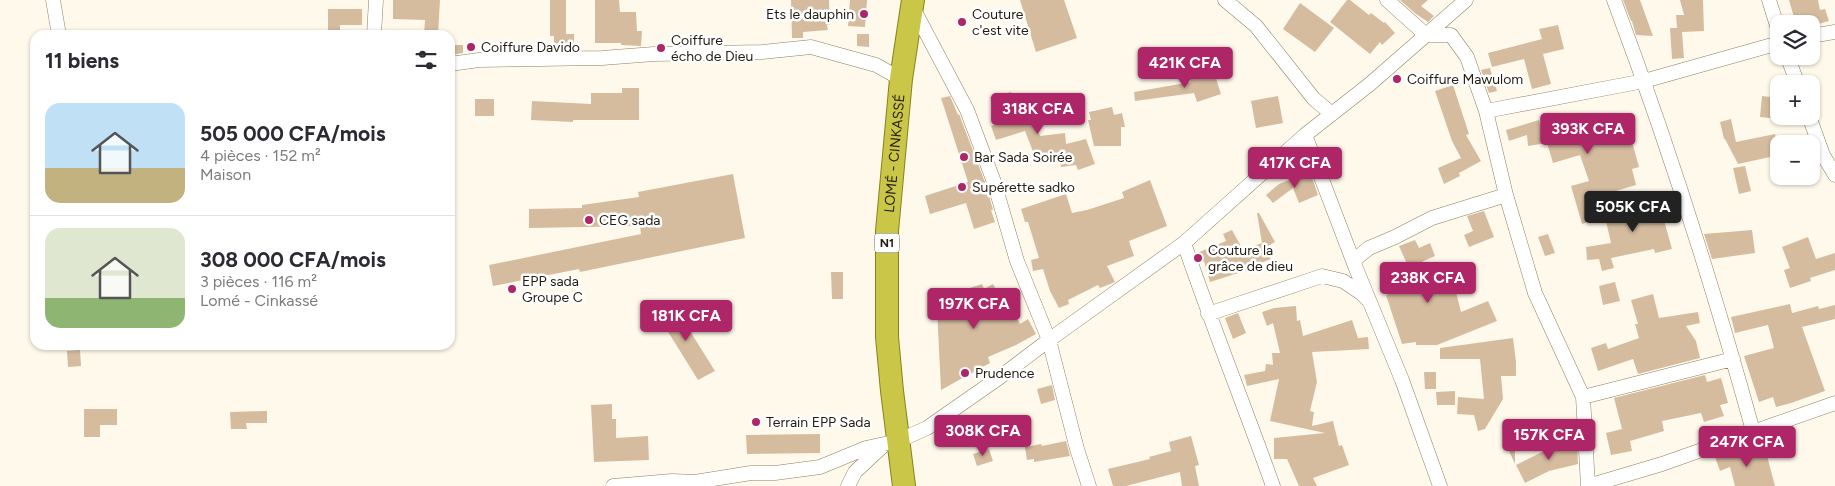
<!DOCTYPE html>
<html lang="fr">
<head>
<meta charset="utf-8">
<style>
	:root { --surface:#fff; --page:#f2f2f3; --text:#2b2b33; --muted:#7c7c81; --line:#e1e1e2; --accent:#ae2568 }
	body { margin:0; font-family:Figtree,sans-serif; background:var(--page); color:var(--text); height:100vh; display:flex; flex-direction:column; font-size:19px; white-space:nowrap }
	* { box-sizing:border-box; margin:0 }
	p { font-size:16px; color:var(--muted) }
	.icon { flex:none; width:28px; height:28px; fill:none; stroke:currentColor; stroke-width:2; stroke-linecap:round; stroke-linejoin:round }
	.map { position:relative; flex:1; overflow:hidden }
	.panel { position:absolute; left:30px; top:30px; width:425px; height:320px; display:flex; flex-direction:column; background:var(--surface); border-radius:15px; box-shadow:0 1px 4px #0004 }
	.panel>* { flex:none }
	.controls { position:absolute; left:1770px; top:15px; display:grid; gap:10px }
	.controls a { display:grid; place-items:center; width:50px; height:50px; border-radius:10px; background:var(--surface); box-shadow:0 1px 4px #0004; font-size:25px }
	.price { position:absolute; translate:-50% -42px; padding:0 11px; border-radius:5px; background:var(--accent); color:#fff; font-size:16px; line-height:32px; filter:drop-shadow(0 1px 2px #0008) }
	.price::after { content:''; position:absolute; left:50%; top:30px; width:15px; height:11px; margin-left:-8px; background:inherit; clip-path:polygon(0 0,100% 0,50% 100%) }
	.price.on { background:#222; color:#fff }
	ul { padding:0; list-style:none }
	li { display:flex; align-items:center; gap:15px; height:125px; padding:0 15px }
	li+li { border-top:1px solid var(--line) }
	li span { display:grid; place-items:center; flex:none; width:140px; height:100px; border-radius:15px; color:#555 }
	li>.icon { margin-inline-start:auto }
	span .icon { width:60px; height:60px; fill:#fffc; stroke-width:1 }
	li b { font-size:21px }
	h2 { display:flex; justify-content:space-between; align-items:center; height:60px; padding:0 15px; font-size:21px }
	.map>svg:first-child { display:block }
</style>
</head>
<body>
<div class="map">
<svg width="1835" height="486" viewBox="0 0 1835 486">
	<rect width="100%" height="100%" fill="#fff9eb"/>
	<path fill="#d5bc9f" d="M393,0H440L438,35H424L425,20L393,19Z
		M550,0H566V34H574V49H554V36H550Z
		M595,0H619L620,12H636L637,31H642L641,46L621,45V43H595Z
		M791,0H829L830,25H827L828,30L803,32V38H792Z
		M850,0H867L865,27L848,26Z
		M1020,0H1064L1077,38L1036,52Z
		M1347,0H1350L1369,15L1371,13L1384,23L1385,22L1395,33L1382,45L1380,42L1370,54L1330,22Z
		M1400,0H1428L1421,6L1434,16L1428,22L1416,14Z
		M1623,0H1640L1653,36L1636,35L1632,21H1631Z
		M1680,0H1703L1704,31L1682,32L1684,58L1672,59L1670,28H1677L1676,15H1684Z
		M1789,0H1818L1820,10L1825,9L1829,21L1811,26V24H1796Z
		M1300,3L1334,28L1315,52L1283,29Z
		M328,9H362V25H340V34H328Z
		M1558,25L1564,49L1543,54L1551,84L1532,89L1524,59L1492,67L1488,53L1542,39L1539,29Z
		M857,34H869V47L857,46Z
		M450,45H463V53L450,55Z
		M1490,68L1497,91L1489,93L1481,70Z
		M1214,72L1221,94L1197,102L1194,93L1135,101L1134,92L1191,82L1190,79Z
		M1453,85L1469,134L1466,135L1481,161L1459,173L1460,176L1444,184L1438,168L1461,158L1452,141L1435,91Z
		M622,88H639V120H573V122L531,120L532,101L591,104V93H622Z
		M1011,92L1018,117L1033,113L1040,136L1065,133L1066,144L1086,139L1095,164L1078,170L1076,165L1061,167L1059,157L1036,159L1025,131L996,140L991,126L997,124L990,97Z
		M950,96L958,115L959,114L986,185L993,210H991L995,222L974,229L966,203L930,214L925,196L968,182L941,98Z
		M1278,96L1283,123L1256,128L1251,101Z
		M1762,96L1779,98V119L1760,117Z
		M475,99H494V116H475Z
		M1112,107L1114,115L1122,113L1125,127H1121V146H1094L1088,120H1091L1089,112Z
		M1596,117L1600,130L1631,122L1634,137L1631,138L1639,167L1632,169L1636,185L1585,200L1588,222L1582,224L1571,186L1589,181L1580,155L1553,163L1547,143L1528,146L1527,135L1509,141L1506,130L1539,120L1541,128L1566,121L1567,127Z
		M1731,119L1736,142L1775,134L1779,155L1738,164L1725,139H1724L1720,122Z
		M1745,166L1751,191L1739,194L1733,168Z
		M1310,172L1318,195L1299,203L1293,188L1273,203L1266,195L1279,184Z
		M733,174L745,238L580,272L579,269L493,286L489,265L641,234L640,226L529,228V209L582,208V205L639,197L638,192Z
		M1150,180L1167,226L1129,241L1134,256L1107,266L1115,282L1100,288L1098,285L1068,300L1069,304L1059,308L1050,291L1043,269L1033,271L1031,260L1039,258L1028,222H1025L1021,209L1066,194L1072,213L1087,210L1124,198L1122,192Z
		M1657,195L1672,249L1655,253L1654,249L1611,258L1614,268L1602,271L1599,259L1587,260L1586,247L1611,243L1605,217L1637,210L1635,201Z
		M1484,211L1494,237L1469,247L1464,235L1473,231L1467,216Z
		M1257,213H1259L1275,242L1266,247L1271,259L1253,266L1254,268L1210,282L1204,261L1201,263L1197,253L1226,241L1223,234L1232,230L1243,250L1262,243Z
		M1752,230L1755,253L1712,259L1704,234Z
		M1548,234L1555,253L1545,256L1538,237Z
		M1808,237L1816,259L1835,253V270L1810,278L1811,281L1790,288L1784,270L1790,268L1782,247Z
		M1415,240L1419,248L1430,243L1435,256L1417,264L1430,295L1455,288L1461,312L1488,301L1497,321L1437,345H1416V342L1402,344L1386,295H1388L1380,276L1407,264L1399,246Z
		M831,272H843V299H832Z
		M1615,282L1620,301L1603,305L1599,286Z
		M982,284L984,289L993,284L1007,310L1012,307L1020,324L1028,319L1036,334L1016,345L988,357L990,363L941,390L937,309H934L933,290L970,288Z
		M1653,294L1659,318L1698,312L1700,323L1686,326L1696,341L1700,358L1638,374L1633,359L1598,371L1591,348L1606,343L1608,349L1639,338L1635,324H1638L1631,300Z
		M673,304L715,371L698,380L657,314Z
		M1790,304L1792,313L1818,306L1819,309L1835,305V319L1802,327L1825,391L1791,403L1776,407L1773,397L1759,402L1744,356L1774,348L1768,325L1735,333L1731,317Z
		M1296,306L1297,321L1300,320L1303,336L1352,320L1358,338L1368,337L1369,349L1312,352L1317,382L1310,411L1314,412L1312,426L1333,421L1339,446L1342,445L1349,465L1313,478L1317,486H1299L1287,459H1274V438L1325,433L1270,421L1279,379L1247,386L1244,375L1265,371L1266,364L1273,365L1272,353H1280L1273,323L1267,326L1262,312L1274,308Z
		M1238,313L1246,333L1233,339L1225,318Z
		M1513,338L1516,362V376H1501L1503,399L1485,429L1478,431L1474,415L1457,414L1458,397L1484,399L1480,359H1440V348Z
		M80,350L81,366L68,367L67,351Z
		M1424,372H1436V389H1425Z
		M1705,375L1707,382L1721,378L1728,403L1720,405L1724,416L1704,422L1701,413L1662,421L1664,431L1630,441L1632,451L1611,455L1606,433L1622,429L1614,398Z
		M1052,385L1055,400L1041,404L1037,389Z
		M1455,391V405H1437L1436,392Z
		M612,404V419H616V438L648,436L649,460L594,462L591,405Z
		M84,409H117V425H100V437H84Z
		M267,411V423H246L247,429H231L230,412Z
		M1502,425H1544L1546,437H1515V464L1503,438Z
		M820,434V453L747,454L746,435Z
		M1191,436L1199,465L1195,466L1199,486H1182L1180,472L1126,486H1113L1108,469L1150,459L1149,457L1171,451L1169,442Z
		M1066,441L1070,456L1034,462V459L1027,460L1025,447L1041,444L1042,446Z
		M1577,442L1578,464L1549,471L1525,483L1516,465L1556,445V448Z
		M1743,445L1747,457L1766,452L1775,486H1735L1730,467L1720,471L1715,457Z
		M989,449L993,461L977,466L973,454Z"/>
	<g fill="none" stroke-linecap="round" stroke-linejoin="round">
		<g stroke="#8d8060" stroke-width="15">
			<path id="minor" d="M53,0L59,35
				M1225,0L1256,26L1314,99L1332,114
				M1387,0L1426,35H1451L1467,57L1486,111L1506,195L1535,293L1583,397L1588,486
				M1614,0C1667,141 1713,286 1753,431
				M1769,0L1779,32
				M913,8L967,110L994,182L1017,261L1049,340L1077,449L1089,486
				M374,35L376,0
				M1811,36L1835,32
				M1787,56L1798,84
				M450,64L479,60L602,58L654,54L762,52L811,47L876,65L901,79
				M1486,111L1644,81L1779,43
				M1809,116L1823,155L1835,175
				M1305,135L1355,266L1402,380L1440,486
				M1184,243C1212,325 1244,405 1273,486
				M1353,261L1369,248L1395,237L1432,218L1506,195
				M1208,314L1322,276L1343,281L1361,293L1367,299
				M1583,397L1733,359
				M613,486L672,481L695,482L751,473H775L820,467L866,448L898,441L927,428L1000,377L1049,340L1184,243L1305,135L1370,84L1466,0
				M848,486L855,472L885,444
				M1588,486L1662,464L1835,403"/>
		</g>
		<g stroke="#878217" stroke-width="24">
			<g id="trunk">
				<path id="s1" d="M904,486L892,391L887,337V231L901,79L913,0"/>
			</g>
		</g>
		<use href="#minor" stroke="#fff" stroke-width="14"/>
		<use href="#trunk" stroke="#cac648" stroke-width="22"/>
	</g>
	<g fill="#ae2568" stroke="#fff" stroke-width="2">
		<circle cx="864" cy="14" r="5"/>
		<circle cx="962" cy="22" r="5"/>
		<circle cx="471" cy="47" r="5"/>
		<circle cx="661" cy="48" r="5"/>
		<circle cx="1397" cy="79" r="5"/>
		<circle cx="964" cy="157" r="5"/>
		<circle cx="962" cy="187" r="5"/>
		<circle cx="589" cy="220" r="5"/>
		<circle cx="1198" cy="258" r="5"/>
		<circle cx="512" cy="289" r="5"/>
		<circle cx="965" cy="373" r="5"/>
		<circle cx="756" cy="422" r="5"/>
	</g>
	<g text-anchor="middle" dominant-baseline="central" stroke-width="5" stroke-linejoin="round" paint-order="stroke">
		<rect fill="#fff" stroke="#646158" stroke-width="1" x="874.5" y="233.5" width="25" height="19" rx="4"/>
		<g font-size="12" font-weight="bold" fill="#221d10">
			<text x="887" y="243">N1</text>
		</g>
		<g font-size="14" fill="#221d10" stroke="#fff" text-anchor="start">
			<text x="854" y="14" text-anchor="end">Ets le dauphin</text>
			<text x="972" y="14">Couture<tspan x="972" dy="16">c'est vite</tspan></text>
			<text x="671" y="40">Coiffure<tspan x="671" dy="16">écho de Dieu</tspan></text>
			<text x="481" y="47">Coiffure Davido</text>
			<text x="1407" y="79">Coiffure Mawulom</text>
			<text x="974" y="157">Bar Sada Soirée</text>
			<text x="972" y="187">Supérette sadko</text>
			<text x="599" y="220">CEG sada</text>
			<text x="1208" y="250">Couture la<tspan x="1208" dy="16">grâce de dieu</tspan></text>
			<text x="522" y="281">EPP sada<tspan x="522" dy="16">Groupe C</tspan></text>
			<text x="975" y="373">Prudence</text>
			<text x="766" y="422">Terrain EPP Sada</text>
		</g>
		<g font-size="14" fill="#221d10" stroke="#fff">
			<text stroke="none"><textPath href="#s1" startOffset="334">LOMÉ - CINKASSÉ</textPath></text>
		</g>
	</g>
</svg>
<div class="controls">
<a><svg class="icon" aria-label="layers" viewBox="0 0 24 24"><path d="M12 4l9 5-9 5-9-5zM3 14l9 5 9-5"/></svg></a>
<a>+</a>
<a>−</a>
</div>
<b class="price" style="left:1185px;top:89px">421K CFA</b>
<b class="price" style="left:1038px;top:135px">318K CFA</b>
<b class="price" style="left:1588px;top:155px">393K CFA</b>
<b class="price" style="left:1295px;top:189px">417K CFA</b>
<b class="price on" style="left:1633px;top:233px">505K CFA</b>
<b class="price" style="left:1428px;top:304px">238K CFA</b>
<b class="price" style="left:974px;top:330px">197K CFA</b>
<b class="price" style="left:686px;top:342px">181K CFA</b>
<b class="price" style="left:983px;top:457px">308K CFA</b>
<b class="price" style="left:1549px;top:461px">157K CFA</b>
<b class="price" style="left:1747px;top:468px">247K CFA</b>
<section class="panel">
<h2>11 biens<svg class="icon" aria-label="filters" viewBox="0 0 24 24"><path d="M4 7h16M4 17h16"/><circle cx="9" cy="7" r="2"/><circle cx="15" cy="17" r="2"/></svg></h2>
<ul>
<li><span style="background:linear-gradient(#bfe0f5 65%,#c2b280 0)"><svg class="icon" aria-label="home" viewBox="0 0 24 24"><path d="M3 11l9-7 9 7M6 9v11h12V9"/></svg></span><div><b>505 000 CFA/mois</b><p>4 pièces · 152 m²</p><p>Maison</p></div></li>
<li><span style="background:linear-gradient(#dfe7d0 70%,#8fb573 0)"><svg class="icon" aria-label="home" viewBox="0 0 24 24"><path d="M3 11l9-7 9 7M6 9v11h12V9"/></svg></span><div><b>308 000 CFA/mois</b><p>3 pièces · 116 m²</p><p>Lomé - Cinkassé</p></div></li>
</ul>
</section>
</div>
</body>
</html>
